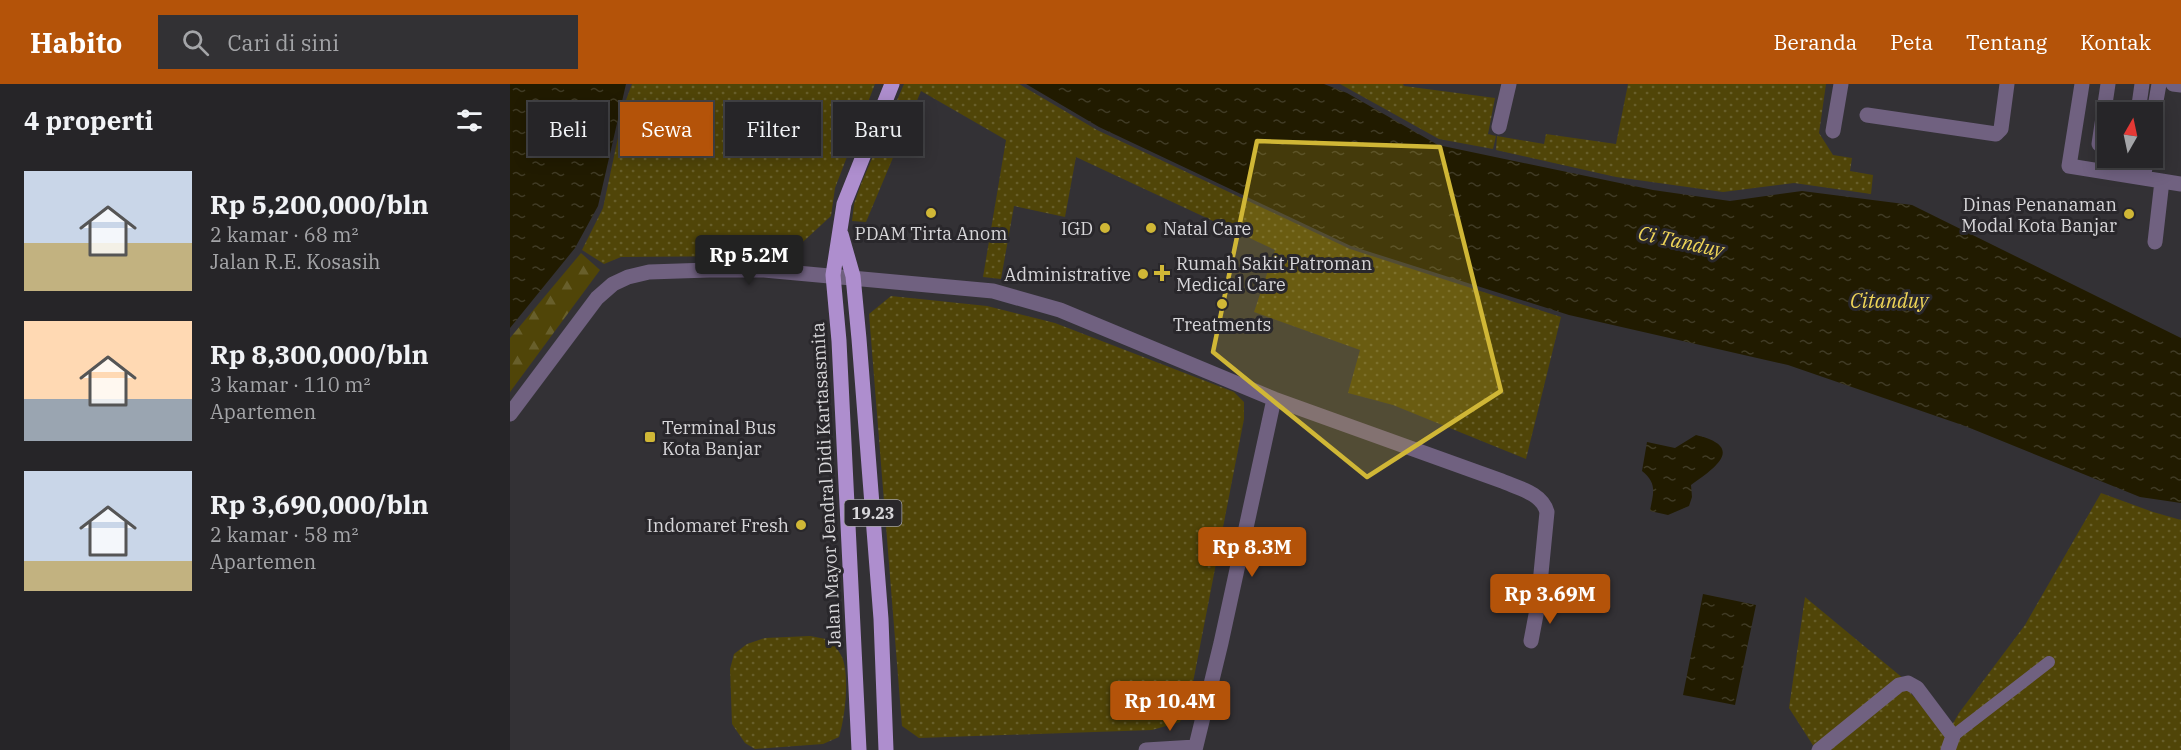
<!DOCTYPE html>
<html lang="id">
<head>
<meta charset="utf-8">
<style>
	:root { --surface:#262528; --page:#323134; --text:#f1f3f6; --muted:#a4a5a8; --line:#424245; --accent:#b45309 }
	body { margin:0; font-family:"IBM Plex Serif",serif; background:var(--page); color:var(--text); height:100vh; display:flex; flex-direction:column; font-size:22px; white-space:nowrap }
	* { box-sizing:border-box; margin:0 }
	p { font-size:20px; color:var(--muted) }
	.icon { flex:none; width:33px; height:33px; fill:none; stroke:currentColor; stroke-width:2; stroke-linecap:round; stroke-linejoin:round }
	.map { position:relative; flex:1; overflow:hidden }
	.side { display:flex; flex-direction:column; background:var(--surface); width:510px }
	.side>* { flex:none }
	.top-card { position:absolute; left:18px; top:18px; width:570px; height:54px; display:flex; gap:12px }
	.needle { width:39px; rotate:9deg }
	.controls { position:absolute; left:1587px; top:18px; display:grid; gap:12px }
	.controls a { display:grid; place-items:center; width:66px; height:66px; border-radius:0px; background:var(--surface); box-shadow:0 3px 15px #0003,0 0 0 2px var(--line); font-size:30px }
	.price { position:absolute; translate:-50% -51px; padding:0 14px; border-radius:6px; background:var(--accent); color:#fff; font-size:20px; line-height:39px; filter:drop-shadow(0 2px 3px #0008) }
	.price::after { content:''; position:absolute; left:50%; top:36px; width:18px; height:14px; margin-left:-9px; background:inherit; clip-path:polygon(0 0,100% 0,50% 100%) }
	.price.current { background:#222; color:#fff }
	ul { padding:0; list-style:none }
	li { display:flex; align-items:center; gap:18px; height:150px; padding:0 24px }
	li span { display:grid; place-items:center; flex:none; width:168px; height:120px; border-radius:0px; color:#555 }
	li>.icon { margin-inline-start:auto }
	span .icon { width:72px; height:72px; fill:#fffc; stroke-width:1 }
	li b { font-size:26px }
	h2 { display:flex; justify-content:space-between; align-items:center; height:72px; padding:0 24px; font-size:26px }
	.tag { padding:0 21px; border-radius:0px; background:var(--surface); box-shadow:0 3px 15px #0003,0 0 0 2px var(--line); font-size:21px; line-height:54px }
	.tag.current { background:var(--accent); color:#fff }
	header { display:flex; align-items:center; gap:36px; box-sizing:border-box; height:84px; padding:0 30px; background:var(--accent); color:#fff }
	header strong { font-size:28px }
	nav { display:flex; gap:33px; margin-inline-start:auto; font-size:21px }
	.search { width:420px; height:54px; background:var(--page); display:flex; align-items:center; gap:15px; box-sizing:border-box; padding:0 21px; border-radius:0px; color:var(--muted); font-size:22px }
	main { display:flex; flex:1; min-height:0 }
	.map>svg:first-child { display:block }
</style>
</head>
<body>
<header>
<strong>Habito</strong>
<div class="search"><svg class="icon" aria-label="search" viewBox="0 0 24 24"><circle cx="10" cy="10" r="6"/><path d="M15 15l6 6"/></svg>Cari di sini</div>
<nav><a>Beranda</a><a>Peta</a><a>Tentang</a><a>Kontak</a></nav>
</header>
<main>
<section class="side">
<h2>4 properti<svg class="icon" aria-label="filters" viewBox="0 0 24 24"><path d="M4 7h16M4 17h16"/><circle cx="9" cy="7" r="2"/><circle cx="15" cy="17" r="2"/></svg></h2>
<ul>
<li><span style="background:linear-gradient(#c9d6e8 60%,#c2b280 0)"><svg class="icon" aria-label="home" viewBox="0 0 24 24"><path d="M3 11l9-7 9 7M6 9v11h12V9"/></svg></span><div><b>Rp 5,200,000/bln</b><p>2 kamar · 68 m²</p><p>Jalan R.E. Kosasih</p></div></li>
<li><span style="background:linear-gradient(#ffd9b3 65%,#9aa5b1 0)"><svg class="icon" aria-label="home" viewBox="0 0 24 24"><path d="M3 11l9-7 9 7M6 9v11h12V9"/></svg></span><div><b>Rp 8,300,000/bln</b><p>3 kamar · 110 m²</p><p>Apartemen</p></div></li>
<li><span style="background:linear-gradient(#c9d6e8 75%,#c2b280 0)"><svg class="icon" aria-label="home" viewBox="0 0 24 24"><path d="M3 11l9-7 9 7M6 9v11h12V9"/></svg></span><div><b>Rp 3,690,000/bln</b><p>2 kamar · 58 m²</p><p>Apartemen</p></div></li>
</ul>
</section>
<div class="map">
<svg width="1671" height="666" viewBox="0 0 1671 666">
	<defs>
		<pattern id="grass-dots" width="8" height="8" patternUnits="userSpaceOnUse" patternTransform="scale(1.5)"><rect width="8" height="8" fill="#504508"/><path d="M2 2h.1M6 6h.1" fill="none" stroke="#685f2b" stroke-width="1.8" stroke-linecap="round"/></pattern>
		<pattern id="forest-firs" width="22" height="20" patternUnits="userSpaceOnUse" patternTransform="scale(1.5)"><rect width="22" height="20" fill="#504508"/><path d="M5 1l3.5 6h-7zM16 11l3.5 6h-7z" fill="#685f2b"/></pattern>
		<pattern id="water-ripples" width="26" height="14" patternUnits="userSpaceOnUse" patternTransform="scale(1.5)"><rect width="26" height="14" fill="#211b00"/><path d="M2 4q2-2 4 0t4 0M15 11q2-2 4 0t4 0" fill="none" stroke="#403b25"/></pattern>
	</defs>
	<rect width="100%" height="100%" fill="#333135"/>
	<path fill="url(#grass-dots)" d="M122,0H365L325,104L321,132L283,167L254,172L111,173L94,180L72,166L93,124L116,16Z
		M394,0H509L587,46L840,165L1051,233L1016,375L883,321L838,309L850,266L744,228L765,166L566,73L555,133L504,122L491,195L473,193L496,56L411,7L356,138L342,137L344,120L351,100Z
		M830,0H893L894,2L985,14L978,50L986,52L983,65L929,55Z
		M1118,0H1316L1309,49L1323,71L1342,74L1340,87L1363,91L1361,110L1284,99L1213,108L1106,93L986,66L987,52L1034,60L1036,50L1106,60Z
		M381,212L477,222L545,239L724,308L734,318V335L679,619L670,638L642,646L409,654L392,642L359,230Z
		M1591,409L1643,428L1671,436V666H1306L1279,624L1295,513L1394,595L1397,605L1437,650L1449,629L1515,541Z
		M300,552L321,556C325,562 329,567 332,573C340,592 335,634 329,653L313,660L245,665L235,659L222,640L220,585L224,570L237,560L255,554Z"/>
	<path fill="url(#forest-firs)" d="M71,169L90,186L0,308V254Z"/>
	<path fill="url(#water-ripples)" d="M0,0H116L88,122L65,164L0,244Z
		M516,0H814L837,9L928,61L1143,106L1220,117L1292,107L1402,121L1671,254V419L1630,413L1455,342L1278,281L1059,231L841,162L589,43Z
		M1186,351C1236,363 1205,384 1181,401L1182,413L1179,422L1158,431L1140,427C1143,409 1148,400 1132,387L1137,358L1165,364Z
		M1193,510L1246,521L1225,621L1173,611Z"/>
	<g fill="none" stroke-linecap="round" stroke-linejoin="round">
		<path stroke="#706180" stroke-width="12" d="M1443,652L1539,578"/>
		<path stroke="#706180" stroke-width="15" d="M1572,0L1559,82L1671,100
			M1663,0L1671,1
			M1628,28L1632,0
			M1357,31L1486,50L1491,45L1497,0
			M1642,40L1649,0
			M989,43L999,0
			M1323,47L1331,0
			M1589,60L1598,0
			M1618,91L1620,74
			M1633,94L1637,74
			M1645,158L1652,97
			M0,330L87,214L103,200L118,193L139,188L199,186H254L483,207L550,226L764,315L992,397C1008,404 1032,409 1037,428L1028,520L1021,557
			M636,666L685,663
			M685,666L711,559L764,315
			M1309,666L1389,601L1398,599L1407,604L1443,652L1438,666"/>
		<path stroke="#ae8ece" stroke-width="15" d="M331,150L343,192L349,255L371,535L376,666
			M349,666L329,257L323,191L334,120L382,0"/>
	</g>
	<path fill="#d0b736" fill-opacity="0.2" stroke="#d0b736" stroke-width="4.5" stroke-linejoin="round" d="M747,57L930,63L991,307L857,393L703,268Z"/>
	<g fill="#d0b736" stroke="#29272b" stroke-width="2">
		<circle cx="421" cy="129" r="6"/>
		<circle cx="1619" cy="130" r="6"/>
		<circle cx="595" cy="144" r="6"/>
		<circle cx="641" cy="144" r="6"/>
		<path d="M649 180h6v6h6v6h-6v6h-6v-6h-6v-6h6z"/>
		<circle cx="633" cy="190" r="6"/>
		<circle cx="712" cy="220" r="6"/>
		<rect x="134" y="347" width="12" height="12" rx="3"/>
		<circle cx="291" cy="441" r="6"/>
	</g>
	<g text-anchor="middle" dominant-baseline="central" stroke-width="6" stroke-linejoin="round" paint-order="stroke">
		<rect fill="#29272b" stroke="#a4a2a6" stroke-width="1.5" x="334.5" y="416" width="57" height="26" rx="4.5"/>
		<g font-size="16" font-weight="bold" fill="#d8d7da">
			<text x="363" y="429">19.23</text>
		</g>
		<g font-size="18" fill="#d8d7da" stroke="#29272b" text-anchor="end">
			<text x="1607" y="120">Dinas Penanaman<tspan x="1607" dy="21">Modal Kota Banjar</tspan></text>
			<text x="583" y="144">IGD</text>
			<text x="653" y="144" text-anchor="start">Natal Care</text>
			<text x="421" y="149" text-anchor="middle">PDAM Tirta Anom</text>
			<text x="666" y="179" text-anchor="start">Rumah Sakit Patroman<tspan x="666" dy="21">Medical Care</tspan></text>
			<text x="621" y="190">Administrative</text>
			<text x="712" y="240" text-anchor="middle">Treatments</text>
			<text x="152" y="343" text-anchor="start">Terminal Bus<tspan x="152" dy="21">Kota Banjar</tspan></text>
			<text x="279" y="441">Indomaret Fresh</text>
		</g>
		<g font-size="18" fill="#d8d7da" stroke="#29272b">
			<text transform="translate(316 401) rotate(-93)">Jalan Mayor Jendral Didi Kartasasmita</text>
		</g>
		<g font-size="20" font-style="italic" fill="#eed457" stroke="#29272b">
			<text transform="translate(1171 157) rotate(12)">Ci Tanduy</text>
			<text x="1379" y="216">Citanduy</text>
		</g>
	</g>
</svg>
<div class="controls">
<a><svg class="needle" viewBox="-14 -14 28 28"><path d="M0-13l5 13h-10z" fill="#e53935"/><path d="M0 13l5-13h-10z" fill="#a4a5a8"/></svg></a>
</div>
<b class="price current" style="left:239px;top:202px">Rp 5.2M</b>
<b class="price" style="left:742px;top:494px">Rp 8.3M</b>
<b class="price" style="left:1040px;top:541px">Rp 3.69M</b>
<b class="price" style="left:660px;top:648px">Rp 10.4M</b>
<div class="top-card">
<a class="tag">Beli</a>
<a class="tag current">Sewa</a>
<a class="tag">Filter</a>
<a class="tag">Baru</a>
</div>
</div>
</main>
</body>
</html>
